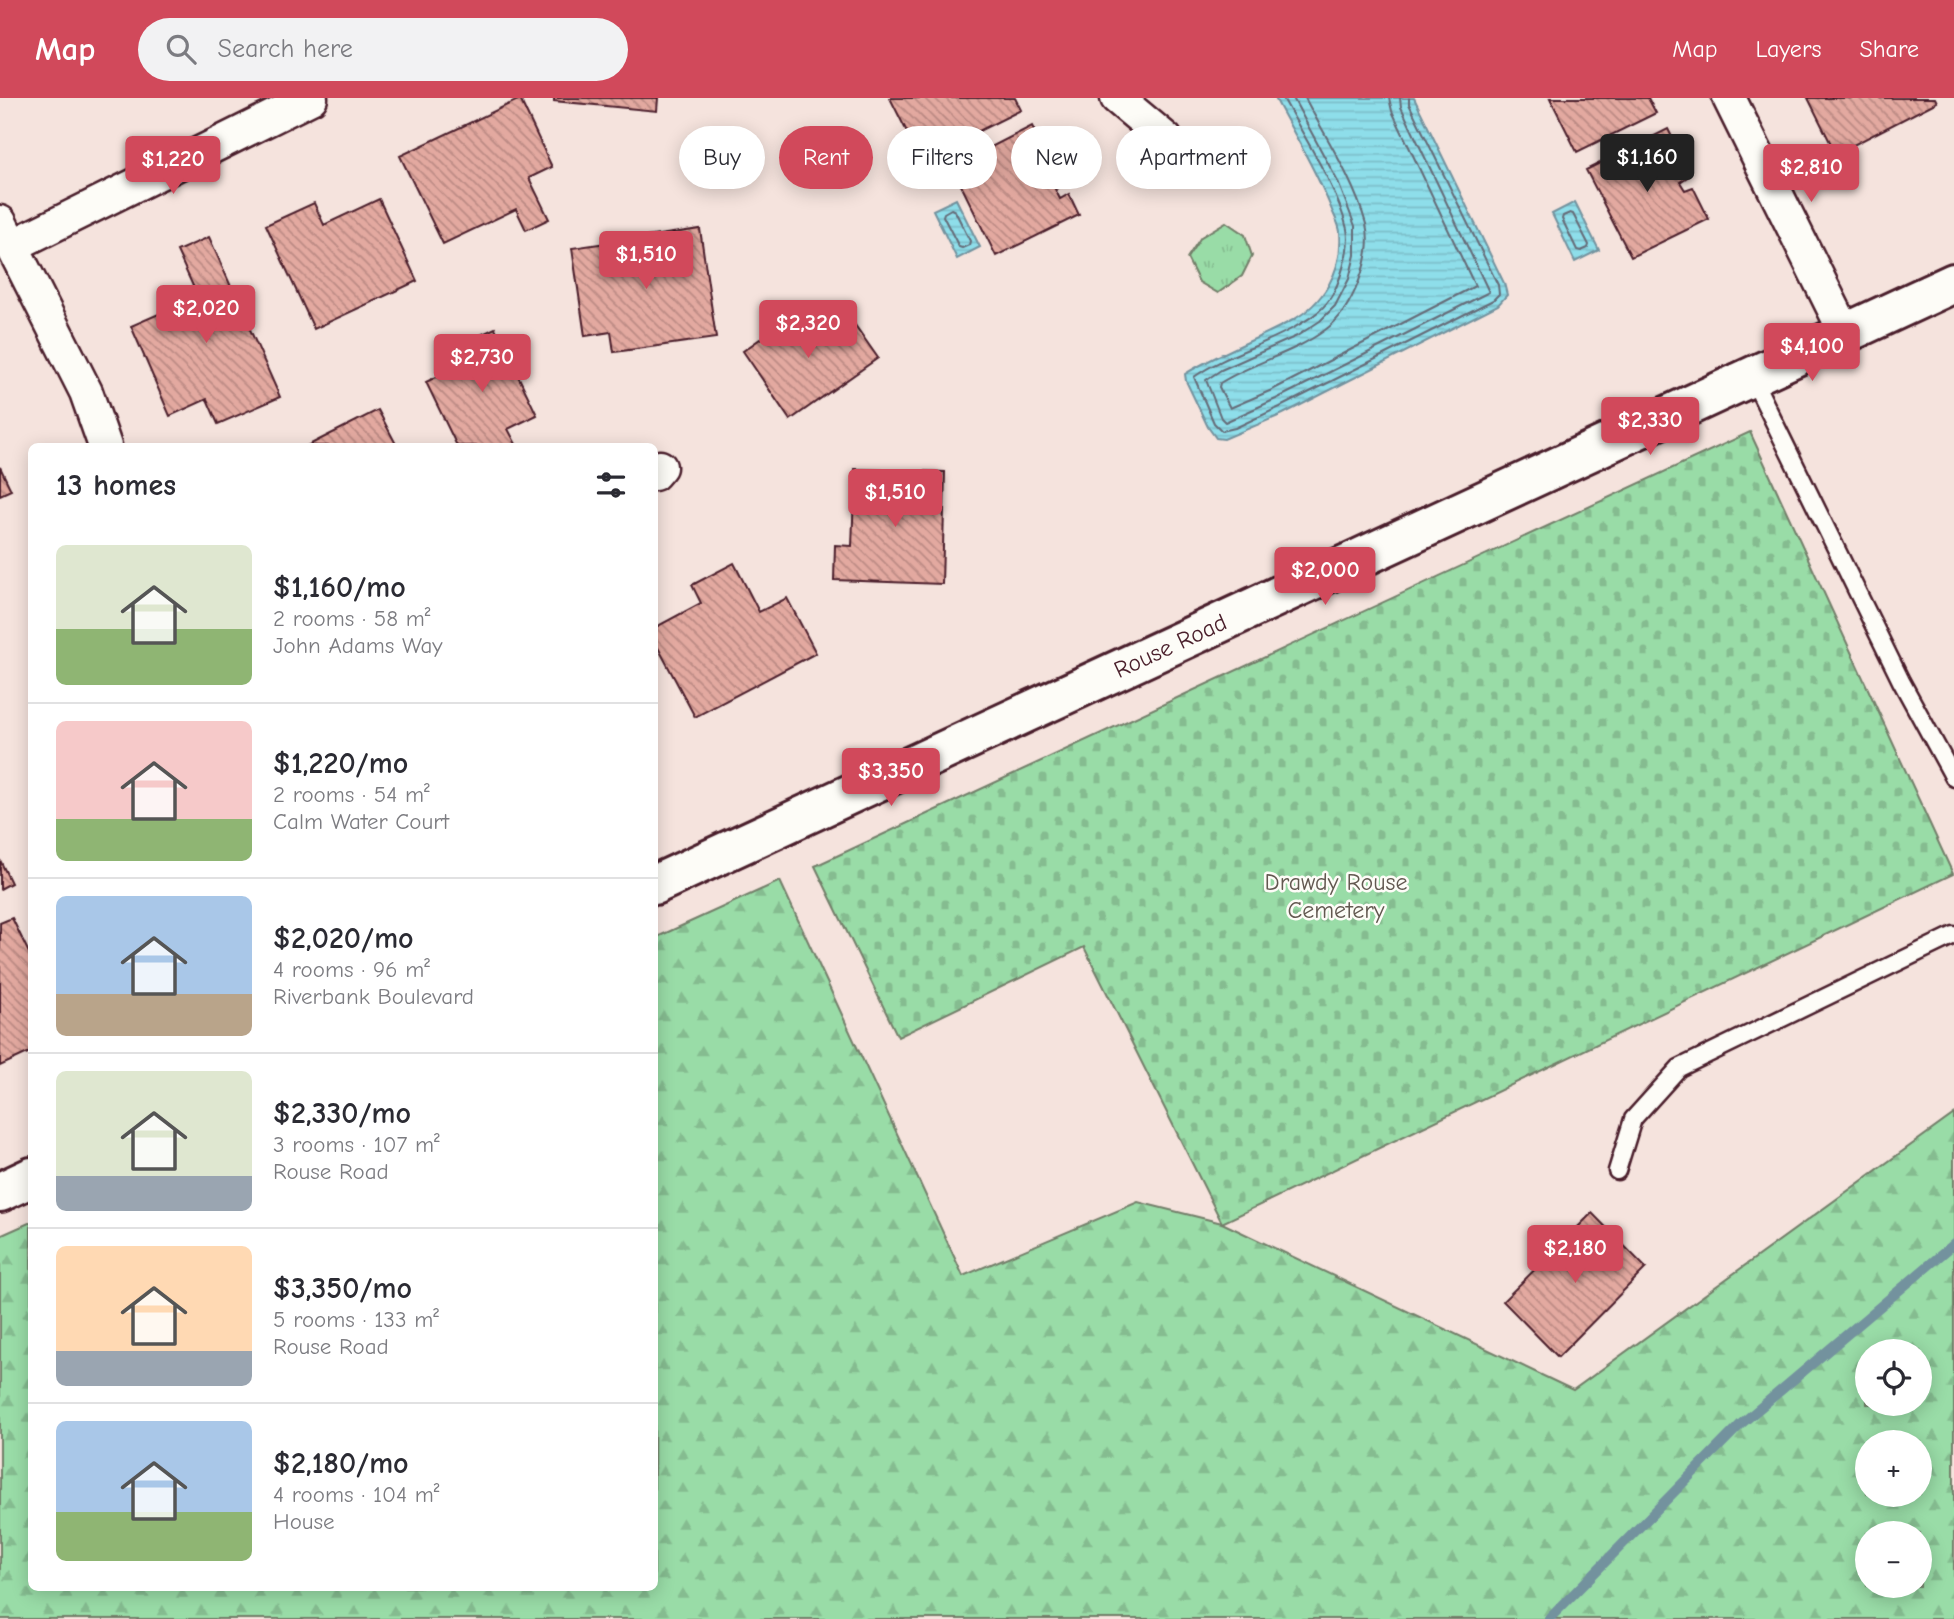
<!DOCTYPE html>
<html lang="en">
<head>
<meta charset="utf-8">
<style>
	:root { --surface:#fff; --page:#f2f2f3; --text:#2b2b33; --muted:#7c7c81; --line:#e1e1e2; --accent:#d1495b }
	body { margin:0; font-family:"Comic Neue",sans-serif; background:var(--page); color:var(--text); height:100vh; display:flex; flex-direction:column; font-size:26px; white-space:nowrap }
	* { box-sizing:border-box; margin:0 }
	p { font-size:23px; color:var(--muted) }
	.icon { flex:none; width:38px; height:38px; fill:none; stroke:currentColor; stroke-width:2; stroke-linecap:round; stroke-linejoin:round }
	.map { position:relative; flex:1; overflow:hidden }
	.side { position:absolute; left:28px; top:345px; width:630px; height:1148px; display:flex; flex-direction:column; background:var(--surface); border-radius:10px; box-shadow:0 4px 18px #0003 }
	.side>* { flex:none }
	.hud { position:absolute; left:679px; top:28px; width:665px; height:63px; display:flex; gap:14px }
	.controls { position:absolute; left:1855px; top:1241px; display:grid; gap:14px }
	.controls a { display:grid; place-items:center; width:77px; height:77px; border-radius:50%; background:var(--surface); box-shadow:0 4px 18px #0003; font-size:35px }
	.price { position:absolute; translate:-50% -60px; padding:0 16px; border-radius:7px; background:var(--accent); color:#fff; font-size:23px; line-height:46px; filter:drop-shadow(0 2px 4px #0008) }
	.price::after { content:''; position:absolute; left:50%; top:42px; width:21px; height:16px; margin-left:-10px; background:inherit; clip-path:polygon(0 0,100% 0,50% 100%) }
	.price.on { background:#222; color:#fff }
	ul { padding:0; list-style:none }
	li { display:flex; align-items:center; gap:21px; height:175px; padding:0 28px }
	li+li { border-top:2px solid var(--line) }
	li span { display:grid; place-items:center; flex:none; width:196px; height:140px; border-radius:10px; color:#555 }
	li>.icon { margin-inline-start:auto }
	span .icon { width:84px; height:84px; fill:#fffc; stroke-width:1 }
	li b { font-size:30px }
	h2 { display:flex; justify-content:space-between; align-items:center; height:84px; padding:0 28px; font-size:30px }
	.pill { padding:0 24px; border-radius:32px; background:var(--surface); box-shadow:0 4px 18px #0003; font-size:24px; line-height:63px }
	.pill.on { background:var(--accent); color:#fff }
	header { display:flex; align-items:center; gap:42px; box-sizing:border-box; height:98px; padding:0 35px; background:var(--accent); color:#fff }
	header strong { font-size:33px }
	nav { display:flex; gap:38px; margin-inline-start:auto; font-size:24px }
	.search { width:490px; height:63px; background:var(--page); display:flex; align-items:center; gap:18px; box-sizing:border-box; padding:0 24px; border-radius:38px; color:var(--muted); font-size:26px }
	.map>svg:first-child { display:block }
</style>
</head>
<body>
<header>
<strong>Map</strong>
<div class="search"><svg class="icon" aria-label="search" viewBox="0 0 24 24"><circle cx="10" cy="10" r="6"/><path d="M15 15l6 6"/></svg>Search here</div>
<nav><a>Map</a><a>Layers</a><a>Share</a></nav>
</header>
<div class="map">
<svg width="1954" height="1521" viewBox="0 0 1954 1521">
	<defs>
		<pattern id="forest-firs" width="22" height="20" patternUnits="userSpaceOnUse" patternTransform="scale(1.75)"><rect width="22" height="20" fill="#99dca7"/><path d="M5 1l3.5 6h-7zM16 11l3.5 6h-7z" fill="#85bc90"/></pattern>
		<pattern id="cemetery-stones" width="16" height="16" patternUnits="userSpaceOnUse" patternTransform="scale(1.75)"><rect width="16" height="16" fill="#99dca7"/><path d="M2 7V4a2 2 0 0 1 4 0v3zM10 15v-3a2 2 0 0 1 4 0v3z" fill="#85bc90"/></pattern>
		<pattern id="park-tufts" width="24" height="20" patternUnits="userSpaceOnUse" patternTransform="scale(1.75)"><rect width="24" height="20" fill="#99dca7"/><path d="M3 7l-1-3M5 7V3M7 7l1-3M15 17l-1-3M17 17v-4M19 17l1-3" fill="none" stroke="#85bc90"/></pattern>
		<pattern id="water-rules" width="6" height="5" patternUnits="userSpaceOnUse" patternTransform="scale(1.75)"><rect width="6" height="5" fill="#8edeea"/><path d="M0 2.5h6" fill="none" stroke="#7cbec9"/></pattern>
		<pattern id="building-back-hatch" width="6" height="6" patternUnits="userSpaceOnUse" patternTransform="scale(1.75)"><rect width="6" height="6" fill="#e3a9a0"/><path d="M-1 5l2 2M0 0l6 6M5-1l2 2" fill="none" stroke="#ba8983"/></pattern>
	</defs>
	<rect width="100%" height="100%" fill="#f5e3dd"/>
	<filter id="ink" filterUnits="userSpaceOnUse"><feTurbulence type="fractalNoise" baseFrequency=".0143" numOctaves="2"/><feDisplacementMap in="SourceGraphic" scale="14" xChannelSelector="R" yChannelSelector="G"/><feConvolveMatrix kernelMatrix="1 2 1 2 8 2 1 2 1" color-interpolation-filters="sRGB"/></filter>
	<g filter="url(#ink)">
		<path fill="url(#forest-firs)" stroke="#727e69" stroke-width="2" fill-rule="evenodd" d="M780,783L963,1178L1138,1104L1222,1125L1573,1292L1954,1016V1521H0V1138L31,1124L32,1489H654L655,840ZM1867,1253H1920V1306H1867ZM1867,1344H1920V1396H1867ZM1867,1435H1920V1488H1867Z"/>
		<path fill="url(#cemetery-stones)" stroke="#727e69" stroke-width="2" d="M1750,334L1953,776L1222,1125L1084,849L898,939L815,768Z"/>
		<path fill="url(#park-tufts)" stroke="#727e69" stroke-width="2" d="M1226,124L1245,137L1252,158L1242,178L1218,195L1199,184L1187,160L1201,139Z"/>
		<path fill="url(#water-rules)" stroke="#73929e" stroke-width="2" d="M1275,0H1414L1504,185L1507,197L1498,207L1283,316L1224,341L1216,340L1208,329L1186,283L1185,276C1219,255 1256,242 1291,223C1323,206 1343,173 1340,135C1340,127 1334,118 1331,110C1316,72 1294,36 1275,0Z
			M956,101L980,149L957,161L933,112Z
			M1575,104L1599,152L1575,164L1552,116Z"/>
		<g fill="none" stroke-linecap="round" stroke-linejoin="round">
			<path stroke="#656b77" stroke-width="2" d="M1283,0C1303,37 1338,91 1347,131C1351,150 1340,186 1329,202C1321,214 1307,222 1295,229C1262,248 1225,257 1194,279L1214,325L1222,333L1235,330L1280,309L1493,202L1499,196L1498,187L1409,6V0
				M1293,0L1338,84L1355,128V157L1349,181L1335,208L1320,223L1297,238L1221,272L1206,282L1221,320L1225,324L1276,301L1489,194L1401,9L1400,0
				M1305,0C1326,40 1354,82 1366,126C1374,158 1352,213 1325,232C1293,256 1253,264 1220,285L1219,289L1230,310L1272,292L1475,188L1392,13L1389,0
				M951,111L955,113L970,143L969,147L962,150L959,149L943,118L944,115Z
				M1570,115L1573,116L1589,147L1588,150L1581,153L1577,152L1562,121L1563,118Z"/>
			<path stroke="#73929e" stroke-width="10" d="M1549,1521L1741,1326L1954,1146"/>
		</g>
		<path fill="url(#building-back-hatch)" stroke="#4a1f2b" stroke-width="2" d="M554,0H658L657,13L554,3Z
			M890,0H1015L1021,12L921,62Z
			M1550,0H1648L1656,15L1577,54Z
			M1808,0H1935L1937,4L1836,56Z
			M520,1L552,69L529,80L549,121L526,132L516,111L443,146L400,58Z
			M1032,28L1048,62L1039,66L1044,75L1049,72L1058,90L1055,91L1060,101L1069,96L1079,117L996,158L952,69Z
			M1668,31L1677,49L1668,54L1674,65L1681,62L1689,78L1680,84L1685,92L1693,89L1709,121L1631,159L1586,72Z
			M379,101L417,183L314,231L266,127L314,105L324,127Z
			M700,131L716,240L614,254L611,234L585,238L572,150Z
			M209,139L280,299L218,326L207,301L170,318L131,228L198,199L177,153Z
			M808,207L830,238L852,223L878,260L790,322L743,253Z
			M495,230L537,317L508,331L517,348H457L426,284L455,270L447,253Z
			M378,312L397,348H307Z
			M0,369L11,392L0,397Z
			M855,371L945,374L942,486L834,482L835,447L852,448Z
			M734,465L759,514L787,500L816,555L695,619L654,542V530L701,505L692,487Z
			M0,762L11,785L0,791Z
			M12,820L32,861V953L0,968V825Z
			M1592,1115L1646,1170L1558,1259L1503,1203Z"/>
		<g fill="none" stroke-linecap="round" stroke-linejoin="round">
			<g stroke="#4a1f2b" stroke-width="21">
				<path id="service" d="M1752,279L1901,583L1954,680
					M1617,1073L1633,1021L1679,970L1954,837"/>
			</g>
			<g stroke="#4a1f2b" stroke-width="37">
				<path id="minor" d="M1117,0L1166,41
					M1729,0L1846,236
					M0,124L86,294L105,348
					M12,148L311,0
					M654,376L660,369"/>
			</g>
			<g stroke="#4a1f2b" stroke-width="44">
				<g id="tertiary">
					<path id="s1" d="M654,787L1954,185"/>
					<path d="M0,1094L32,1079"/>
				</g>
			</g>
			<use href="#service" stroke="#fdfcf7" stroke-width="16"/>
			<use href="#minor" stroke="#fdfcf7" stroke-width="32"/>
			<use href="#tertiary" stroke="#fdfcf7" stroke-width="38"/>
		</g>
	</g>
	<g text-anchor="middle" dominant-baseline="central" stroke-width="5" stroke-linejoin="round" paint-order="stroke">
		<g font-size="24" fill="#4a1f2b" stroke="#fdfcf7">
			<text stroke="none"><textPath href="#s1" startOffset="569">Rouse Road</textPath></text>
		</g>
		<g font-size="24" fill="#625850" stroke="#fdfcf7">
			<text x="1336" y="784">Drawdy Rouse<tspan x="1336" dy="28">Cemetery</tspan></text>
		</g>
	</g>
</svg>
<div class="controls">
<a><svg class="icon" aria-label="locate" viewBox="0 0 24 24"><circle cx="12" cy="12" r="6"/><path d="M12 2v4M12 18v4M2 12h4M18 12h4"/></svg></a>
<a>+</a>
<a>−</a>
</div>
<b class="price on" style="left:1647px;top:96px">$1,160</b>
<b class="price" style="left:173px;top:98px">$1,220</b>
<b class="price" style="left:1811px;top:106px">$2,810</b>
<b class="price" style="left:646px;top:193px">$1,510</b>
<b class="price" style="left:206px;top:247px">$2,020</b>
<b class="price" style="left:808px;top:262px">$2,320</b>
<b class="price" style="left:1812px;top:285px">$4,100</b>
<b class="price" style="left:482px;top:296px">$2,730</b>
<b class="price" style="left:1650px;top:359px">$2,330</b>
<b class="price" style="left:895px;top:431px">$1,510</b>
<b class="price" style="left:1325px;top:509px">$2,000</b>
<b class="price" style="left:891px;top:710px">$3,350</b>
<b class="price" style="left:1575px;top:1187px">$2,180</b>
<div class="hud">
<a class="pill">Buy</a>
<a class="pill on">Rent</a>
<a class="pill">Filters</a>
<a class="pill">New</a>
<a class="pill">Apartment</a>
</div>
<section class="side">
<h2>13 homes<svg class="icon" aria-label="filters" viewBox="0 0 24 24"><path d="M4 7h16M4 17h16"/><circle cx="9" cy="7" r="2"/><circle cx="15" cy="17" r="2"/></svg></h2>
<ul>
<li><span style="background:linear-gradient(#dfe7d0 60%,#8fb573 0)"><svg class="icon" aria-label="home" viewBox="0 0 24 24"><path d="M3 11l9-7 9 7M6 9v11h12V9"/></svg></span><div><b>$1,160/mo</b><p>2 rooms · 58 m²</p><p>John Adams Way</p></div></li>
<li><span style="background:linear-gradient(#f6c9c9 70%,#8fb573 0)"><svg class="icon" aria-label="home" viewBox="0 0 24 24"><path d="M3 11l9-7 9 7M6 9v11h12V9"/></svg></span><div><b>$1,220/mo</b><p>2 rooms · 54 m²</p><p>Calm Water Court</p></div></li>
<li><span style="background:linear-gradient(#a9c7e8 70%,#b9a48a 0)"><svg class="icon" aria-label="home" viewBox="0 0 24 24"><path d="M3 11l9-7 9 7M6 9v11h12V9"/></svg></span><div><b>$2,020/mo</b><p>4 rooms · 96 m²</p><p>Riverbank Boulevard</p></div></li>
<li><span style="background:linear-gradient(#dfe7d0 75%,#9aa5b1 0)"><svg class="icon" aria-label="home" viewBox="0 0 24 24"><path d="M3 11l9-7 9 7M6 9v11h12V9"/></svg></span><div><b>$2,330/mo</b><p>3 rooms · 107 m²</p><p>Rouse Road</p></div></li>
<li><span style="background:linear-gradient(#ffd9b3 75%,#9aa5b1 0)"><svg class="icon" aria-label="home" viewBox="0 0 24 24"><path d="M3 11l9-7 9 7M6 9v11h12V9"/></svg></span><div><b>$3,350/mo</b><p>5 rooms · 133 m²</p><p>Rouse Road</p></div></li>
<li><span style="background:linear-gradient(#a9c7e8 65%,#8fb573 0)"><svg class="icon" aria-label="home" viewBox="0 0 24 24"><path d="M3 11l9-7 9 7M6 9v11h12V9"/></svg></span><div><b>$2,180/mo</b><p>4 rooms · 104 m²</p><p>House</p></div></li>
</ul>
</section>
</div>
</body>
</html>
